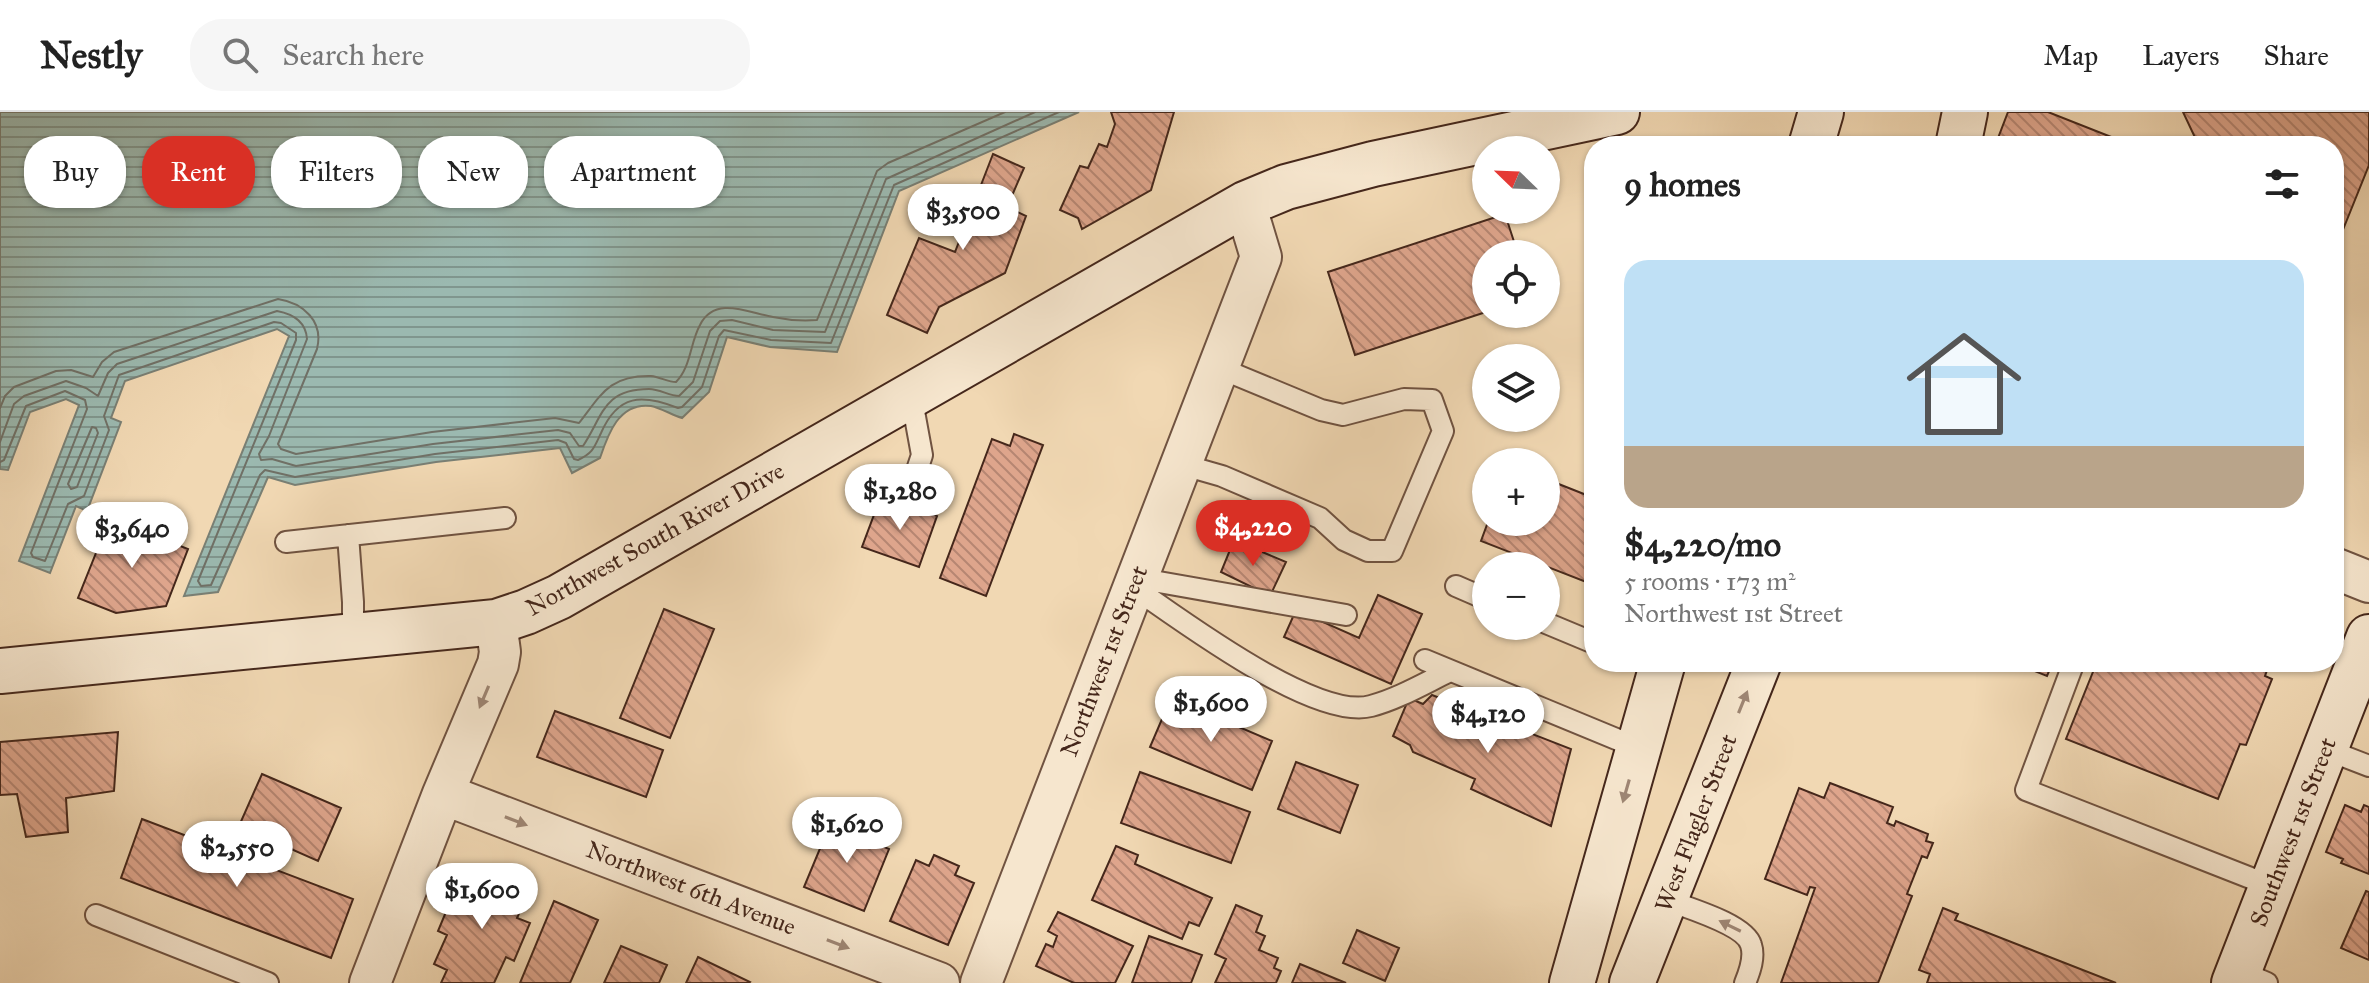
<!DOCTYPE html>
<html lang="en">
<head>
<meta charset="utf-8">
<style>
	:root { --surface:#fff; --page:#f6f6f6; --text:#222; --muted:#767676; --line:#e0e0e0; --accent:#d93025 }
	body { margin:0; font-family:"IM FELL Great Primer",serif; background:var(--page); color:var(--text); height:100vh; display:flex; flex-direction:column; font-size:30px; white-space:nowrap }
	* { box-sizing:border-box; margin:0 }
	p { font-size:26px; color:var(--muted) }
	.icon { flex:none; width:44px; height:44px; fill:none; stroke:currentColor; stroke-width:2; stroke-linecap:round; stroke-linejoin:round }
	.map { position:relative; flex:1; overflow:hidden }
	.panel { position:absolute; left:1584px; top:24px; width:760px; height:536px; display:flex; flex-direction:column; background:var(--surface); border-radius:32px; box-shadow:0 2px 6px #0004 }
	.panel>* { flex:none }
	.hud { position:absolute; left:24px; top:24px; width:760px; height:72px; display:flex; gap:16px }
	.needle { width:52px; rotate:293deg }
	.fabs { position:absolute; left:1472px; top:24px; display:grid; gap:16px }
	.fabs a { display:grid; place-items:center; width:88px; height:88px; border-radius:50%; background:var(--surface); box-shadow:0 2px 6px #0004; font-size:40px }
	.price { position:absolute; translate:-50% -68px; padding:0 18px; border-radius:28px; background:#fff; color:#222; font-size:26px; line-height:52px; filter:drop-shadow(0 2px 4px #0008) }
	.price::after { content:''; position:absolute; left:50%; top:48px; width:24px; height:18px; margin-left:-12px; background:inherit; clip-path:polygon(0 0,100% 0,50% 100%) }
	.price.selected { background:var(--accent); color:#fff }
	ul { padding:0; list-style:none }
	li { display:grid; align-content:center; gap:16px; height:424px; padding:0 40px }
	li+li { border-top:2px solid var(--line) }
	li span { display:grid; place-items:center; height:248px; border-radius:24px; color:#555 }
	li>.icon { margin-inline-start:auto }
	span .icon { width:144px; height:144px; fill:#fffc; stroke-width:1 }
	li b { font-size:34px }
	h2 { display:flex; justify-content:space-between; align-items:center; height:96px; padding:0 40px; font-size:34px }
	.pill { padding:0 28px; border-radius:32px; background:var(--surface); box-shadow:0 2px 6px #0004; font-size:28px; line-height:72px }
	.pill.selected { background:var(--accent); color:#fff }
	header { display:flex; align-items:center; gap:48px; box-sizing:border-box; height:112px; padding:0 40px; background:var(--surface); border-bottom:2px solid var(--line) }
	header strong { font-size:38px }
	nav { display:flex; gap:44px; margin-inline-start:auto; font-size:28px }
	.search { width:560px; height:72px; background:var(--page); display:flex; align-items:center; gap:20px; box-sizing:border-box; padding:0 28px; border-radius:32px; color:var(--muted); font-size:30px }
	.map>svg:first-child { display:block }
</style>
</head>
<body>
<header>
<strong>Nestly</strong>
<div class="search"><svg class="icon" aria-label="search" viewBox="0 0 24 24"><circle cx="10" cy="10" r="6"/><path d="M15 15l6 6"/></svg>Search here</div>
<nav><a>Map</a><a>Layers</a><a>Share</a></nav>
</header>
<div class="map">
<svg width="2369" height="871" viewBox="0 0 2369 871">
	<defs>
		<pattern id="water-rules" width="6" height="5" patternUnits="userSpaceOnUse" patternTransform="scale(2)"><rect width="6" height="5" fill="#9bb9b0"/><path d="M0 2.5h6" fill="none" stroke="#80968e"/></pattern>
		<pattern id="building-back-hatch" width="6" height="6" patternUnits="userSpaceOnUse" patternTransform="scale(2)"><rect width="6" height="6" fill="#dea58c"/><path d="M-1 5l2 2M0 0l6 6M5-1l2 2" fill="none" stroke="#b68672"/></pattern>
	</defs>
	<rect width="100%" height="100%" fill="#f1d8b3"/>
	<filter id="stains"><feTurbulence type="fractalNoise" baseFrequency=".0025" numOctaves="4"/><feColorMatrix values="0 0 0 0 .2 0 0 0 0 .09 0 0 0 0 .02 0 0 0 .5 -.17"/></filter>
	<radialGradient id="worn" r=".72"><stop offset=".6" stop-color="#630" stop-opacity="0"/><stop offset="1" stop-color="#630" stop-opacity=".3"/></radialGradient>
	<path fill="url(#water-rules)" stroke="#797f74" stroke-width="2" d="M0,0H1079L899,79L837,240L770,235L727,225L709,280L682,306C672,303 661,296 651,294C619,290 608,322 600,346L572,361L560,336L436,350L295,373L268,365L218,480L184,484L289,224L277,217L125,269L111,306L121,310L87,399L76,394L50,461L19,449L79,293L66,287L30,300L8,358L0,357Z"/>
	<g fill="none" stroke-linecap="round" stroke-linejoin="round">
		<path stroke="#707066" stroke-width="2" d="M0,296L5,284L14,275L56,259L71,258L93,265L102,250L114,240L278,187C303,191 324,209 317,237L278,332L281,337L296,342L432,320L555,306L579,311C601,283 609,263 651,264C660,265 668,270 676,270C691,255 690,231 700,213C715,183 749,201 773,205C787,208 803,209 817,208L877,59L888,51L1005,0
			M92,315L96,316L98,321L77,375L71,377L68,372Z
			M0,330L14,292L24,284L66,269L86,276L98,284L108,261L117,252L277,199C293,202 306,210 307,227L269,324L259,342L261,348L272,347L296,354L433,332L558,318L570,321L579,334H583C603,304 603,277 649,277C660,277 669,284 679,284L693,270L710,219L720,209L732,208L773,218L825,220L886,67L1035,0
			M0,350L4,348L26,294L65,279L85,288L87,297L31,441L33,445L45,449L68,392L84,384L109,318L104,304L119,263L274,210L281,211L296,221V228L198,469L201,474L211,473L260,363L265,358L295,365L435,342L558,328L566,331L574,347L578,348C593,341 594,336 601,321C618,282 642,282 678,296L682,295L702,275L719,224L724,218L771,228L831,231L894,73L1059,0"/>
	</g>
	<path fill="url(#building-back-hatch)" stroke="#45271b" stroke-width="2" d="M1111,0H1174L1151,78L1082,117L1078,106L1060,98L1080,54L1088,56L1099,32L1107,35L1115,12Z
		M2008,0H2048L2129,32L1995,34Z
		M2183,0H2369V53L2334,140V34H2199Z
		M993,42L1024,56L1007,95L1026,104L1005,161L939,195L927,221L887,203L919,126L955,140Z
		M1505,102L1518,142H1486V200L1355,243L1328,160Z
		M1014,322L1043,333L986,484L940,466L992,327L1010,334Z
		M1546,367L1594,386V473L1481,429L1488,410H1546Z
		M881,384L937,404L919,455L862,435Z
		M110,406L188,437L166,494L116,501L78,486Z
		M1234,428L1286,450L1270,484L1221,460Z
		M1378,483L1422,502L1391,572L1284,525L1296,498L1359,526Z
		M664,497L714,517L670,626L620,606Z
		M2012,550H2053L2047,564Z
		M2097,550H2270L2265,564L2272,567L2246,633L2240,632L2218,687L2066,627Z
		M1432,583L1571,637L1551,714L1471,677L1475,667L1413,640L1410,633L1393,624L1409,586L1423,592Z
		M1171,586L1272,629L1252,678L1150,635Z
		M555,599L663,638L646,685L537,645Z
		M118,620L114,679L66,686L68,720L26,725L17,682L0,683V630Z
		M1296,650L1358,673L1340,721L1278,697Z
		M1140,660L1250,700L1231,751L1121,711Z
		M262,662L341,696L318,749L239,714Z
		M1830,671L1893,695L1887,711L1894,714L1896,709L1928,722L1926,729L1933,731L1927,746L1922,744L1907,782L1912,784L1878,871H1781L1815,776L1810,775L1807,783L1765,767L1799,676L1824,686Z
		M2345,693L2361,700L2364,693L2369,695V762L2341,751L2343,747L2326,740Z
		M142,707L353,787L331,846L121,766Z
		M852,709L874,719L870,729L889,737L864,799L804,775L831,710L849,717Z
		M1116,734L1138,743L1135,752L1212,786L1199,814L1189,810L1182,827L1092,788Z
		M934,743L959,754L955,763L974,771L948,833L890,809L916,748L929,754Z
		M485,759L529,779L517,806L530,811L514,849L506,845L494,871H441L447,858L434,852L447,823L438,819L453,783L464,787L470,772L477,775Z
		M2366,779L2369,780V848L2341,836Z
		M554,789L598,808L570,871H520Z
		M1236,793L1262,804L1256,820L1265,824L1259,838L1278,846L1274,856L1281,859L1276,871H1215L1226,847L1215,842Z
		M1943,796L1958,802L1955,808L2116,871H1927L1930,862L1919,858Z
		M1058,800L1133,834L1115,871H1074L1036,854L1046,832L1053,835L1057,824L1048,819Z
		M1357,818L1399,836L1385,869L1343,851Z
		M1149,824L1202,843L1191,871H1132Z
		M621,834L667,853L659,871H604Z
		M698,845L750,870L749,871H686Z
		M1300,852L1346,871H1292Z"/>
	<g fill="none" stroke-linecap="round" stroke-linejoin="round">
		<g stroke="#705341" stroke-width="24">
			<path id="lane" d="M1180,352L1222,364L1320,406L1344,428L1368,439H1392L1443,319L1432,288L1404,287L1343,303L1321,298L1217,255
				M908,385L922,343L911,283
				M348,423L353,490V524
				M286,430L505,406
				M1136,466L1346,503
				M1456,474L1486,487
				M1133,475C1180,507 1315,609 1371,594C1398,587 1425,571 1450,559
				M1546,511L1594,531
				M1425,548L1638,636
				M2074,550L2026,678L2271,774
				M2325,637L2369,654
				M1667,788C1687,796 1745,812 1751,833C1755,845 1750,859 1745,871
				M96,803L268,871
				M2239,859L2267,871"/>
		</g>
		<g stroke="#705341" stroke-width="44">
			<path id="street" d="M2334,456L2369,470
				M443,682L939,871
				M370,871L443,682L498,552L500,540L496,510
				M981,871L1261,145L1245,92"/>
		</g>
		<g stroke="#45271b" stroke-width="48">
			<path id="secondary" d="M1811,34L1821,0
				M1958,34L1965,0
				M0,559L496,510L526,500L559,485L1245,92L1286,75L1373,52L1617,0
				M1572,871L1663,550
				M1632,871L1759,550
				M2234,871L2369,525"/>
		</g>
		<use href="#lane" stroke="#f6e6ce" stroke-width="20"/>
		<use href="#street" stroke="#f6e6ce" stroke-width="40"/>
		<use href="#secondary" stroke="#f6e6ce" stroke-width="44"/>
	</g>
	<defs><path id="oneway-solid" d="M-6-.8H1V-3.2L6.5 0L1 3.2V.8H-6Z" transform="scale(2)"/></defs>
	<g fill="#9e8674">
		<use href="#oneway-solid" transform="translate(484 585) rotate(113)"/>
		<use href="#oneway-solid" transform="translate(1743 590) rotate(-68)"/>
		<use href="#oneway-solid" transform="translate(1626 679) rotate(106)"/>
		<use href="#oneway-solid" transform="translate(516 709) rotate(21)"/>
		<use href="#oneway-solid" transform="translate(1730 814) rotate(-154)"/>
		<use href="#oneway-solid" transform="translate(838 832) rotate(21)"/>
	</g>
	<g text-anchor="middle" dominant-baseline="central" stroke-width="7" stroke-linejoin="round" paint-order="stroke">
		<g font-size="24" fill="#45271b" stroke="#f6e6ce">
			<text transform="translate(655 427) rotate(-29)">Northwest South River Drive</text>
			<text transform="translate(1104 549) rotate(-69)">Northwest 1st Street</text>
			<text transform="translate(1696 711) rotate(-69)">West Flagler Street</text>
			<text transform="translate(2293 720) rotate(-69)">Southwest 1st Street</text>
			<text transform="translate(691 776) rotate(21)">Northwest 6th Avenue</text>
		</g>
	</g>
	<rect width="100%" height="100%" filter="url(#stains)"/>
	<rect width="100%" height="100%" fill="url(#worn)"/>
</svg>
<div class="fabs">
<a><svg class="needle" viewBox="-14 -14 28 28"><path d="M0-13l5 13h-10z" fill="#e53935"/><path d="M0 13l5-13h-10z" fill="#767676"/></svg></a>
<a><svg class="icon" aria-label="locate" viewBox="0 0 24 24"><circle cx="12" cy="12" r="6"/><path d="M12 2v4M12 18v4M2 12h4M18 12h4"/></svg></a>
<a><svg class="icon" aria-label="layers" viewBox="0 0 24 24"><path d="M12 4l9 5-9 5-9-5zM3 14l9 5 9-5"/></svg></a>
<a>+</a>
<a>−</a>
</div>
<b class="price" style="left:963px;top:140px">$3,500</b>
<b class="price" style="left:900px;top:420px">$1,280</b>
<b class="price selected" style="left:1253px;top:456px">$4,220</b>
<b class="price" style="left:132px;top:458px">$3,640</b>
<b class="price" style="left:1211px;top:632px">$1,600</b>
<b class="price" style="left:1488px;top:643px">$4,120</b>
<b class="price" style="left:847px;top:753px">$1,620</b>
<b class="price" style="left:237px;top:777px">$2,550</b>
<b class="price" style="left:482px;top:819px">$1,600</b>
<div class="hud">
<a class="pill">Buy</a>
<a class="pill selected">Rent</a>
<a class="pill">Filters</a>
<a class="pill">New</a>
<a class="pill">Apartment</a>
</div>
<section class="panel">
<h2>9 homes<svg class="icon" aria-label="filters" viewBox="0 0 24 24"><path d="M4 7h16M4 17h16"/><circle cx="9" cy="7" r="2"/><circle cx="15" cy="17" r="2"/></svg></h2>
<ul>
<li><span style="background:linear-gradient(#bfe0f5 75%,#b9a48a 0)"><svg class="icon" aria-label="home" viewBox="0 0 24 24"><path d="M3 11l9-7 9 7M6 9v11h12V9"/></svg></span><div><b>$4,220/mo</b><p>5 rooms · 173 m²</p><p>Northwest 1st Street</p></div></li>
</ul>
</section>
</div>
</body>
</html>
